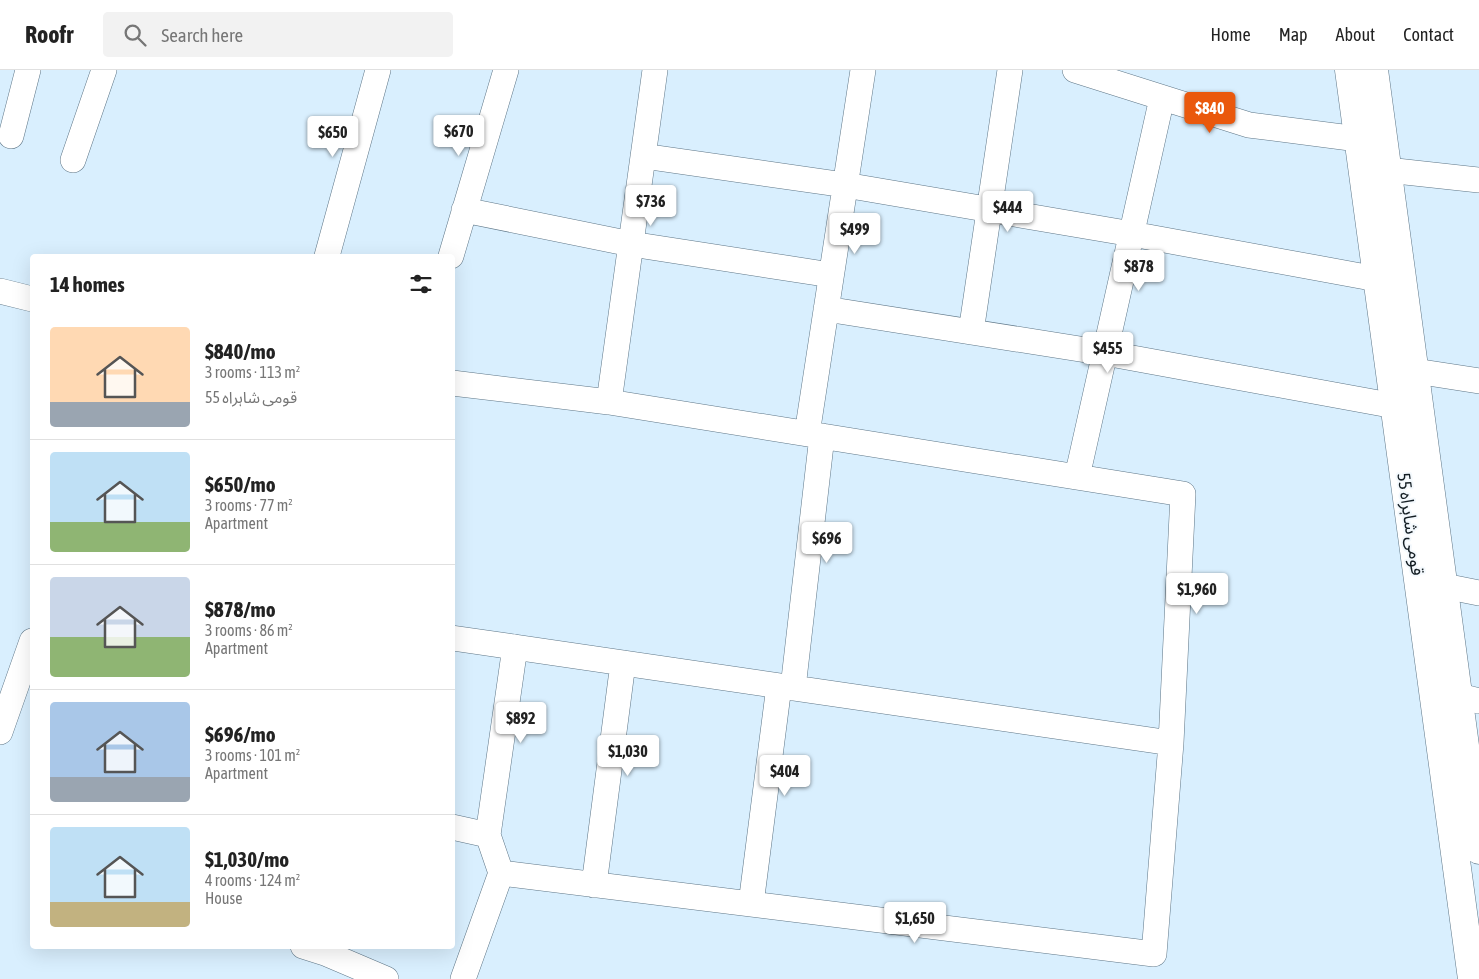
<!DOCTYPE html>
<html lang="en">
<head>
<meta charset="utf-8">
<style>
	:root { --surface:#fff; --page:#f2f2f2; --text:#222; --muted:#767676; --line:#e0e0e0; --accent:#ea580c }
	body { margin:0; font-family:"Asap Condensed","Noto Sans Arabic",sans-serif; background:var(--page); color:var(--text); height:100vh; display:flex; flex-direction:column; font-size:19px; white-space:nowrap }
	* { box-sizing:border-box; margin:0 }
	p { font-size:16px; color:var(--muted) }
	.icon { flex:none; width:28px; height:28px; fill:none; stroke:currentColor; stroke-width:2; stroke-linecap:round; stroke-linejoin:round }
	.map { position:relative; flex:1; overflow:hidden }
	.panel { position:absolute; left:30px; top:184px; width:425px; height:695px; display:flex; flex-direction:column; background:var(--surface); border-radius:5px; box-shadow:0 5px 20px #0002 }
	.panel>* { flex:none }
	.price { position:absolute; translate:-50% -42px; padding:0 11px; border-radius:5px; background:#fff; color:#222; font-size:16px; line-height:32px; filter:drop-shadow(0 1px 2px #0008) }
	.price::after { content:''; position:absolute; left:50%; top:30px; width:15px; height:11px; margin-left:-8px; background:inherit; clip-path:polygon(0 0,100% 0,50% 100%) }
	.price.current { background:var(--accent); color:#fff }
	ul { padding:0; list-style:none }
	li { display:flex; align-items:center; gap:15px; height:125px; padding:0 20px }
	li+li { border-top:1px solid var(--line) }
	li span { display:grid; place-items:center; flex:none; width:140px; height:100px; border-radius:5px; color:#555 }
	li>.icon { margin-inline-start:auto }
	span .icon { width:60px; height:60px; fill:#fffc; stroke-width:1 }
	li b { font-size:21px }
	h2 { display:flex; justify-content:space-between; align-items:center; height:60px; padding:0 20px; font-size:21px }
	header { display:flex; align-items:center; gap:30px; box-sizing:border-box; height:70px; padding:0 25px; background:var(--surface); border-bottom:1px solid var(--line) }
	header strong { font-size:24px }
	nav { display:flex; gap:28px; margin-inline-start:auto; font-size:18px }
	.search { width:350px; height:45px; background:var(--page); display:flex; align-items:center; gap:12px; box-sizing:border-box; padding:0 18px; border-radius:5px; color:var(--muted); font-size:19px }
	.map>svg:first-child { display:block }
</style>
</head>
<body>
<header>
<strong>Roofr</strong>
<div class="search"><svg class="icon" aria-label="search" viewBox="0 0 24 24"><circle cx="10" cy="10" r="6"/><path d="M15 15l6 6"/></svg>Search here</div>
<nav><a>Home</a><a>Map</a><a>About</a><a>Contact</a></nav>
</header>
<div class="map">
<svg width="1479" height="909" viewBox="0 0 1479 909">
	<rect width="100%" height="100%" fill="#d9effe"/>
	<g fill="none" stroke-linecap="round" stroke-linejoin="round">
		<g stroke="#5e7687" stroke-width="26">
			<path id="minor" d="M1075,0L1249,55L1358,69
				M11,66L28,0
				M643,86L845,115L1132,164L1377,209
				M73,90L104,0
				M1387,100L1479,110
				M464,140L631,174L831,205
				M327,186L378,0
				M451,186L506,0
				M0,221L32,229
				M826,239L1105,283L1395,336
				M971,262L1010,0
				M1415,301L1479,311
				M452,313L609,332L1183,424L1171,673L452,568
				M609,332L655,0
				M807,364L863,0
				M1077,407L1162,28
				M1444,516L1479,523
				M515,577L488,765L501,803L1154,884L1171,673
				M793,618L822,366
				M1459,626L1479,631
				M0,662L32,571
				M452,757L488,765
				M594,815L623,593
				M751,834L779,616
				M303,876L325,883L386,909
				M463,909L501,803"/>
		</g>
		<g stroke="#5e7687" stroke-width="29">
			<path id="highway" d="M1349,0L1472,909
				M1374,0L1479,780"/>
		</g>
		<use href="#minor" stroke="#fff" stroke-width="25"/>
		<use href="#highway" stroke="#fff" stroke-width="28"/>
	</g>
	<g text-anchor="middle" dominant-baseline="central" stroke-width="4" stroke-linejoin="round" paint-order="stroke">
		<g font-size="18" fill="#141e24" stroke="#f4f9fd">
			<text transform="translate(1411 454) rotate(82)">قومی شاہراہ 55</text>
		</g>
	</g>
</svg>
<b class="price current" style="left:1210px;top:64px">$840</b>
<b class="price" style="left:459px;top:87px">$670</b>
<b class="price" style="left:333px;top:88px">$650</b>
<b class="price" style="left:651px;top:157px">$736</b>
<b class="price" style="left:1008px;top:163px">$444</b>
<b class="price" style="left:855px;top:185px">$499</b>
<b class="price" style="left:1139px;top:222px">$878</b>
<b class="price" style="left:1108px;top:304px">$455</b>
<b class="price" style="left:827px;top:494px">$696</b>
<b class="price" style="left:1197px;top:545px">$1,960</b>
<b class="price" style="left:521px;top:674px">$892</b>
<b class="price" style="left:628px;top:707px">$1,030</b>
<b class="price" style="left:785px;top:727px">$404</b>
<b class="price" style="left:915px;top:874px">$1,650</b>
<section class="panel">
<h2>14 homes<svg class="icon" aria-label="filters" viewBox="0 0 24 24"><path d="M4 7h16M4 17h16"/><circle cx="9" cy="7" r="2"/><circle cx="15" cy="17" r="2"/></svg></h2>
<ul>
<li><span style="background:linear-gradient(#ffd9b3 75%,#9aa5b1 0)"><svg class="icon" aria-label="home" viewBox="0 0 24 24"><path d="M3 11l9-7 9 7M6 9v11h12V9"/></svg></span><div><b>$840/mo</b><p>3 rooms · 113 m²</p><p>قومی شاہراہ 55</p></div></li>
<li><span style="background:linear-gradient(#bfe0f5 70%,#8fb573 0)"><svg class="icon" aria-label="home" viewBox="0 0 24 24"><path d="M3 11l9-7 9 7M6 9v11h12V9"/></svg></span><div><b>$650/mo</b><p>3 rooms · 77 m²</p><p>Apartment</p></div></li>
<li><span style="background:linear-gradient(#c9d6e8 60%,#8fb573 0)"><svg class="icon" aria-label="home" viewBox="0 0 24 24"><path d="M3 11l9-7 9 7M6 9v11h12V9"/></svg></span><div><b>$878/mo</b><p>3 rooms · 86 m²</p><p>Apartment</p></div></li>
<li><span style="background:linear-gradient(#a9c7e8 75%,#9aa5b1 0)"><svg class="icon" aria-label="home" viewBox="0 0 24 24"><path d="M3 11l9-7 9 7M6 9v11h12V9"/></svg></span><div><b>$696/mo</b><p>3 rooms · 101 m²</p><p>Apartment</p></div></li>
<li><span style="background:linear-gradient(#bfe0f5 75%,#c2b280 0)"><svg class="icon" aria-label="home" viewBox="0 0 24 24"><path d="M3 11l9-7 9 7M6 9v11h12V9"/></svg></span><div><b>$1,030/mo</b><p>4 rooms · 124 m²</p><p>House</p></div></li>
</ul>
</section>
</div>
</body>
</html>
